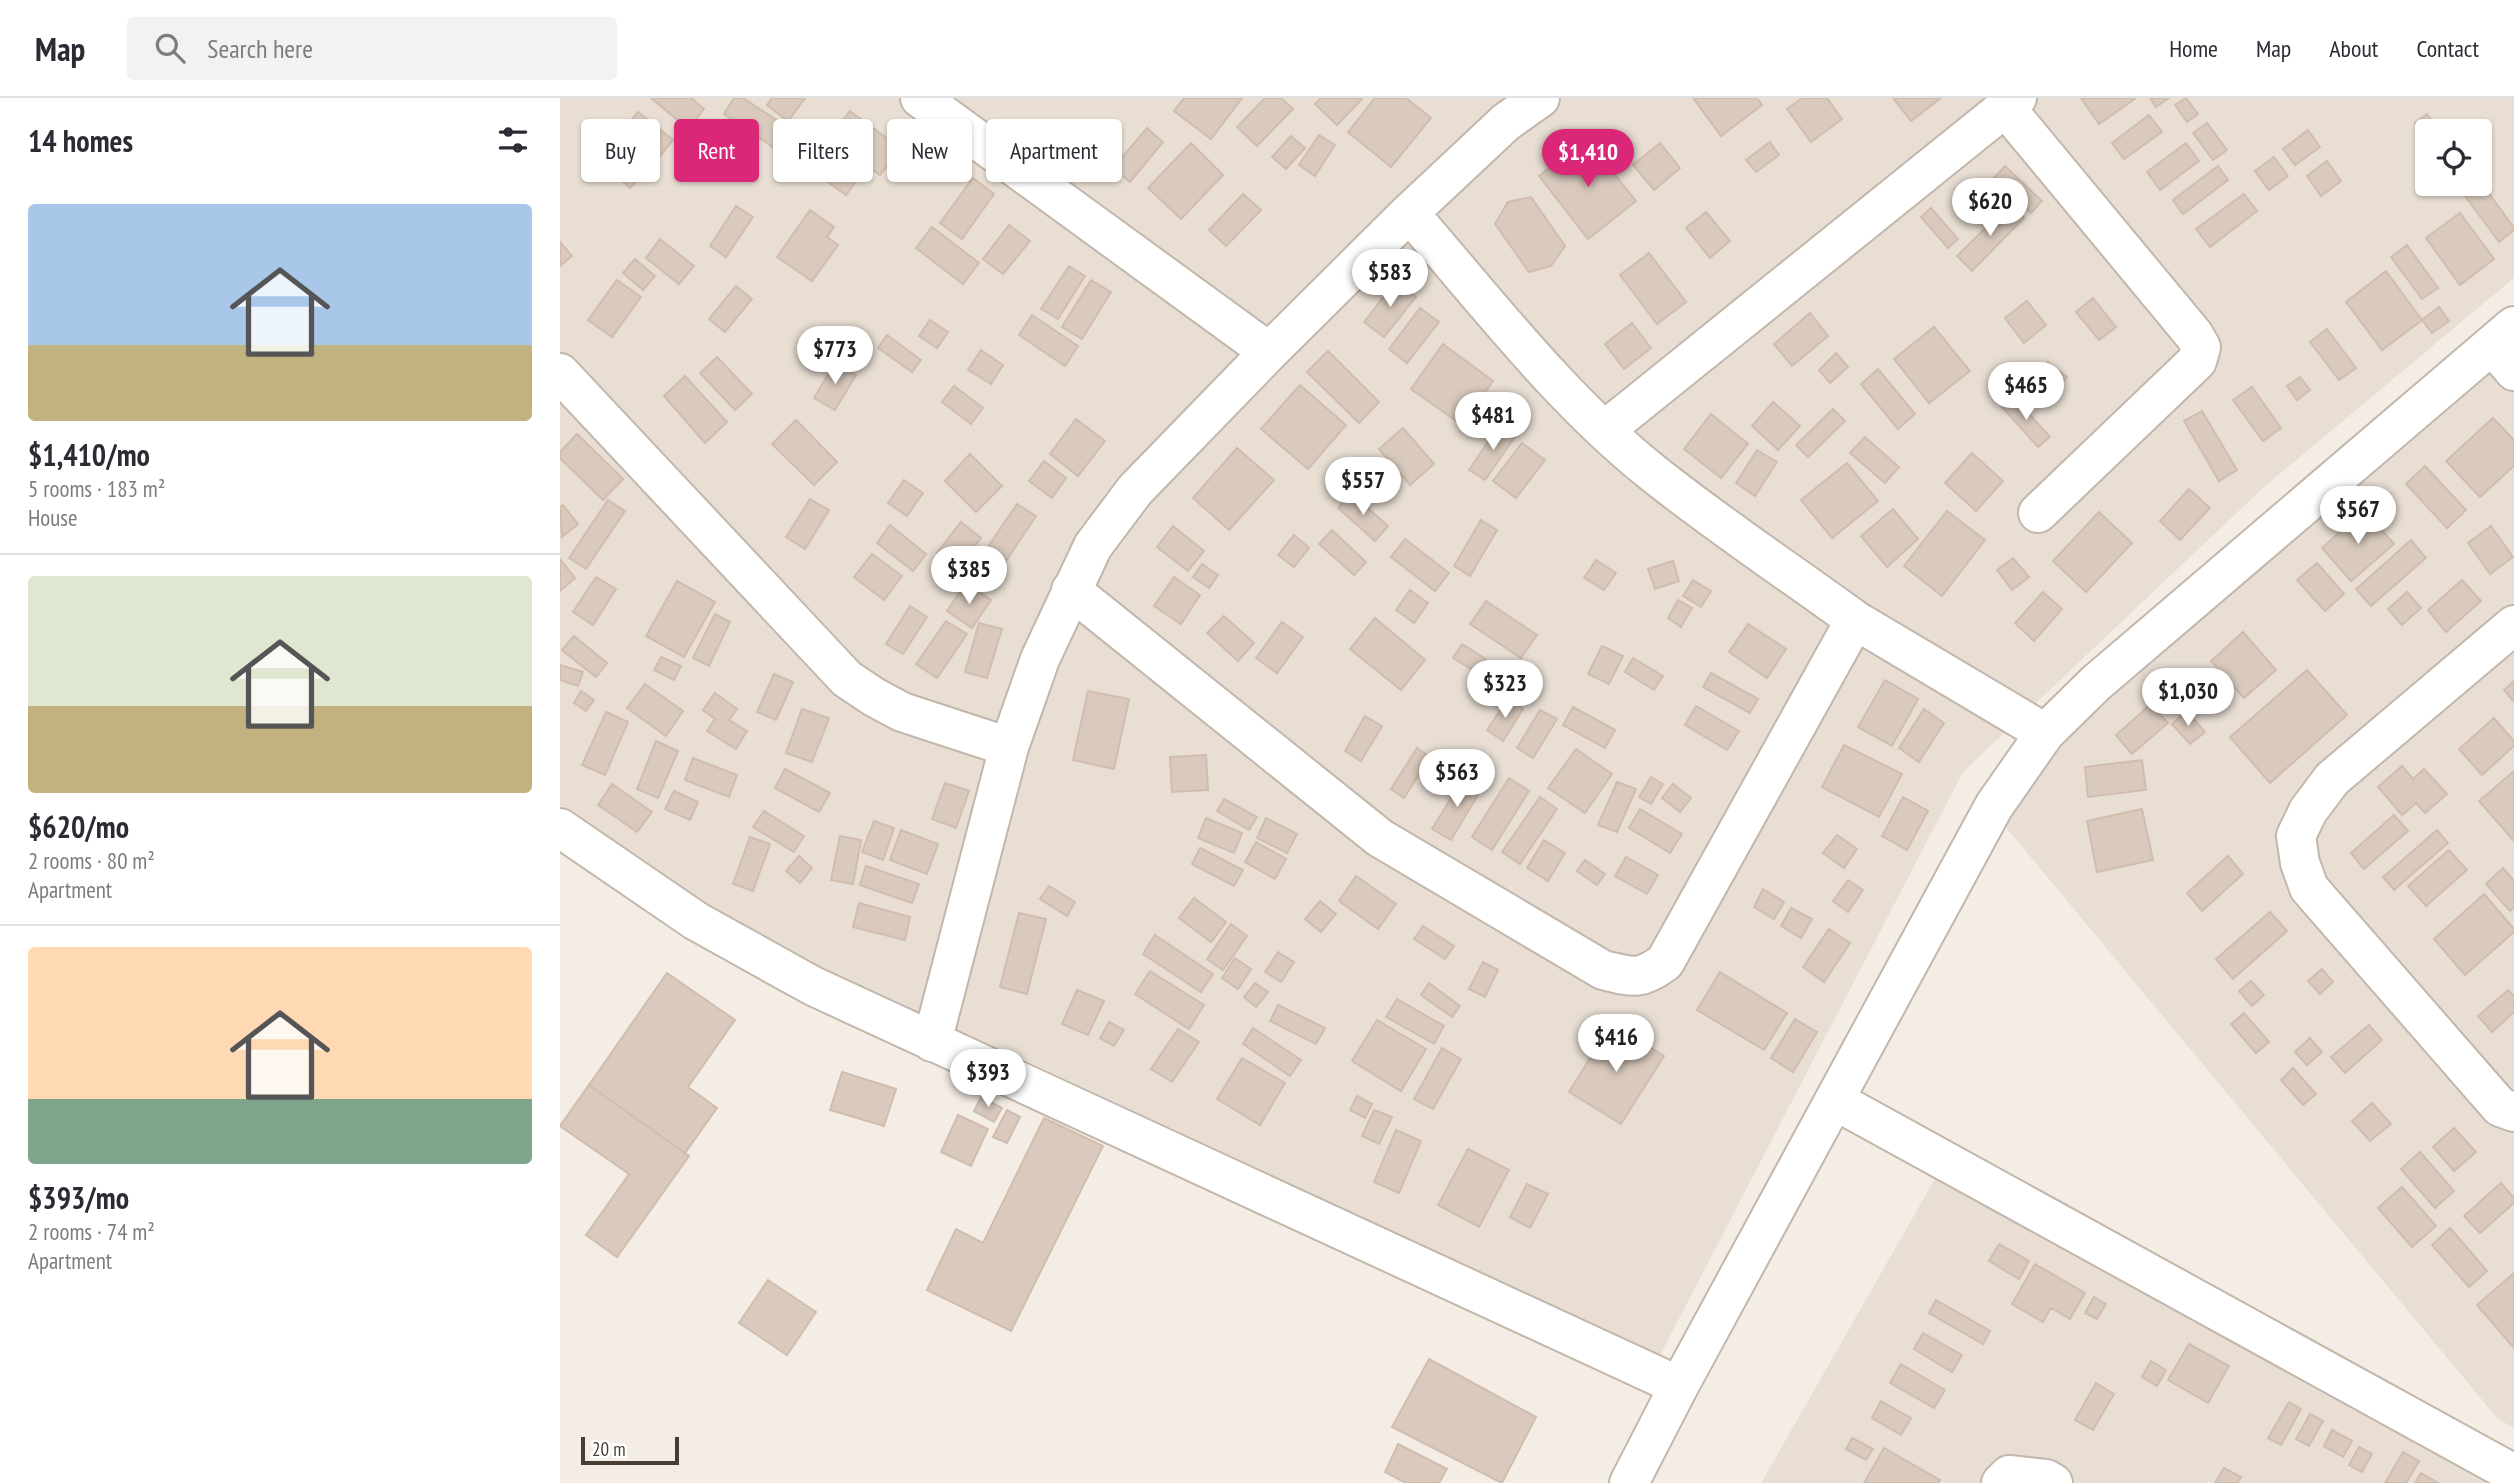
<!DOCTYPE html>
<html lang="en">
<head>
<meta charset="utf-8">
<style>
	:root { --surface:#fff; --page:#f2f2f3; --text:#2b2b33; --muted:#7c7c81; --line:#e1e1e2; --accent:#db2777 }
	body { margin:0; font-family:"PT Sans Narrow",sans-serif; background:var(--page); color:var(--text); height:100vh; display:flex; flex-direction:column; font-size:26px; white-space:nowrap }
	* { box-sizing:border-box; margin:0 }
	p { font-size:23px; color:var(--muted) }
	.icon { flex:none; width:38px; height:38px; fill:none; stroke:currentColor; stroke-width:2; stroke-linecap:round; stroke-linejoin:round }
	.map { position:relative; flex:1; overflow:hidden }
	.drawer { display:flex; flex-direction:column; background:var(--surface); width:560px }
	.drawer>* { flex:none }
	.hud { position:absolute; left:21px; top:21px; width:665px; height:63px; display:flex; gap:14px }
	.controls { position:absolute; left:1855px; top:21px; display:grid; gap:14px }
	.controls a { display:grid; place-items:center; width:77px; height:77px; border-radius:7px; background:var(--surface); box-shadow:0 2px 5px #0004; font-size:35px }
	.scale { position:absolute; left:21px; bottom:18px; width:98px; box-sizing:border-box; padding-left:7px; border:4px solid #473d34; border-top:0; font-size:19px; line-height:24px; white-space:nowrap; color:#473d34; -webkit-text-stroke:5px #fff; paint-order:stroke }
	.price { position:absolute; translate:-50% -60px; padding:0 16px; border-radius:24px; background:#fff; color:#222; font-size:23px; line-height:46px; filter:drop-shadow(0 2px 4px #0008) }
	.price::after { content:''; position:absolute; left:50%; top:42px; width:21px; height:16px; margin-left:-10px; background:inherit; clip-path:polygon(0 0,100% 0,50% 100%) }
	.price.selected { background:var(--accent); color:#fff }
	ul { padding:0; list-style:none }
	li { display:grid; align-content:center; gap:14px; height:371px; padding:0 28px }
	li+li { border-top:2px solid var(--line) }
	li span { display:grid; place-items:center; height:217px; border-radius:7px; color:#555 }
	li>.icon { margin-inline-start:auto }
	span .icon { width:126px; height:126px; fill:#fffc; stroke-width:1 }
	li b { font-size:30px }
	h2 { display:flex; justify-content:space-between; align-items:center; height:84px; padding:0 28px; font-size:30px }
	.tag { padding:0 24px; border-radius:7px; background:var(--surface); box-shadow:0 2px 5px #0004; font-size:24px; line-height:63px }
	.tag.selected { background:var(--accent); color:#fff }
	header { display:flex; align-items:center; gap:42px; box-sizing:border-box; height:98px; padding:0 35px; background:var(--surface); border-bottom:2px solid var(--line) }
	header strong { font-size:33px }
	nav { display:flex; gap:38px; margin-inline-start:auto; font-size:24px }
	.search { width:490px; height:63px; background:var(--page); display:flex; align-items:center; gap:18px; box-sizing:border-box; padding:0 24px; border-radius:7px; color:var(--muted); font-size:26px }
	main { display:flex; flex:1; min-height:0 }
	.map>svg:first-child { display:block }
</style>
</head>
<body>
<header>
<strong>Map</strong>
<div class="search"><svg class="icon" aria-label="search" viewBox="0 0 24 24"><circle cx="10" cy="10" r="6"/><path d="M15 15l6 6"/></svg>Search here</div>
<nav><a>Home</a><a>Map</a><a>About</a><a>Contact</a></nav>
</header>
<main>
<section class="drawer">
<h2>14 homes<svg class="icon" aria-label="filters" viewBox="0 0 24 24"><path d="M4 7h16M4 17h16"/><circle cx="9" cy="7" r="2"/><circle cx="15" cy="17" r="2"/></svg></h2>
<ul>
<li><span style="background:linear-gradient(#a9c7e8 65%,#c2b280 0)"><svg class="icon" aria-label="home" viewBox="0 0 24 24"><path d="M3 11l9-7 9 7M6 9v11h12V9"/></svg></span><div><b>$1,410/mo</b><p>5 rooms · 183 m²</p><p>House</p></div></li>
<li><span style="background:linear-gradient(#dfe7d0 60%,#c2b280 0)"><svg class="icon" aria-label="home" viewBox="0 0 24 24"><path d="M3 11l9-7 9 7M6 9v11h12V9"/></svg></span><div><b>$620/mo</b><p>2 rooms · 80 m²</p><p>Apartment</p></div></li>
<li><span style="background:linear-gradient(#ffd9b3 70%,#7fa58c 0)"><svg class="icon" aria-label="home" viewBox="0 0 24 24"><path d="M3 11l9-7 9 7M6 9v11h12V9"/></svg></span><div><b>$393/mo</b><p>2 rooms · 74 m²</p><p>Apartment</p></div></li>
</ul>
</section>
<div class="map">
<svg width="1954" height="1385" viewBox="0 0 1954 1385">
	<rect width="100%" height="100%" fill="#f4ede5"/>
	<path fill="#e8ded3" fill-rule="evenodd" d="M0,0H1954V180L1705,388L1403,674L1098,1261L441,951L224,857L0,708ZM1867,33H1920V86H1867Z
		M1954,247V1330L1938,1321L1438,720L1555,582Z
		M1376,1079L1933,1385H1201Z"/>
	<path fill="#d9cabd" stroke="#d1bdad" stroke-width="2" d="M91,0H131L144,11L128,31Z
		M174,0H183L248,43L235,64L164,16Z
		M212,0H245L228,23L207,7Z
		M624,0H682L651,41L614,13Z
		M705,0H721L733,11L697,48L677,29Z
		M761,0H803L777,27L755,6Z
		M815,0H846L871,20L831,69L788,34Z
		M1133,0H1197L1202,7L1161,38Z
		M1242,0H1267L1282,21L1251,44L1227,11Z
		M1333,0H1381L1351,23Z
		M1521,0H1576L1539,26Z
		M1590,0H1609L1596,9Z
		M1626,0L1638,16L1627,24L1615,7Z
		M290,13L340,50L320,77L270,40Z
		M78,14L113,42L92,68L57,39Z
		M1867,16L1880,33H1867V42L1855,25Z
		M1589,17L1602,34L1564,61L1552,45Z
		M1647,25L1667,52L1653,62L1633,35Z
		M587,30L603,44L570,84L553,70Z
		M1748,32L1760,49L1735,67L1723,51Z
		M759,37L775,47L755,78L739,67Z
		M731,38L745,50L726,71L712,59Z
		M52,39L87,72L70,90L35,58Z
		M1027,41L1076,103L1028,141L979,78Z
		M1210,44L1219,57L1196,74L1186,62Z
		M631,45L663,77L621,121L588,90Z
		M1100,45L1120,70L1094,92L1073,67Z
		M1626,45L1639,63L1600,92L1587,74Z
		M260,52L299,79L286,97L247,69Z
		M1714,59L1728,78L1709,92L1695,73Z
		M1767,63L1781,83L1761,98L1747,78Z
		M1445,68L1482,103L1471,115L1434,80Z
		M1658,68L1668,82L1623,116L1613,102Z
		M413,80L434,96L402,141L380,125Z
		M1920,83L1954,130V132L1939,144L1900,91L1907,86H1920Z
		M683,96L701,112L666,148L649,132Z
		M1684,96L1697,113L1650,149L1636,131Z
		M971,99L1005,148L991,168L969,174L935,126L948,104Z
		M1450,106L1464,120L1412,173L1397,158Z
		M176,108L193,119L166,159L150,148Z
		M1371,110L1398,141L1388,150L1361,119Z
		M250,112L274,129L267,139L278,147L252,183L217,159Z
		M1146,114L1170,143L1150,160L1126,130Z
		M1900,115L1934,161L1900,187L1866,140Z
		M449,127L470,143L443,176L423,161Z
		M372,129L419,165L403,186L356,150Z
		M100,141L134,168L119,186L86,160Z
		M0,144L12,158L0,168Z
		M1847,147L1878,190L1862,201L1831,159Z
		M1089,155L1126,204L1097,226L1060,177Z
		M75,161L95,178L83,192L63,175Z
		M509,168L525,178L498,221L481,211Z
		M1826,173L1862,222L1822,252L1786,204Z
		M57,182L81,199L52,239L28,222Z
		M531,182L551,194L522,241L502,229Z
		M836,183L856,199L824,239L804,224Z
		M176,188L192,201L165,234L149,221Z
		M1533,200L1556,229L1539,242L1516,214Z
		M1467,203L1486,227L1464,245L1445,220Z
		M1879,209L1889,223L1872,235L1862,222Z
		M860,210L879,224L847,265L829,251Z
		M1250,215L1268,238L1232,268L1214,246Z
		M472,217L518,248L505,268L459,237Z
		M370,222L388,234L377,250L359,238Z
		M1072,225L1091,250L1064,271L1045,246Z
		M1374,229L1410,273L1369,305L1334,261Z
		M1767,231L1796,270L1779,282L1750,244Z
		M327,237L361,262L352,274L318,250Z
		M883,246L933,283L902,327L851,291Z
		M421,252L443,267L431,286L408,272Z
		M768,253L819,304L799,325L747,274Z
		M1276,255L1288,269L1270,285L1259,272Z
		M157,259L192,296L175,312L140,275Z
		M1488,264L1507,279L1493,296L1475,281Z
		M275,265L296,277L275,312L254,300Z
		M1318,271L1355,316L1338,331L1301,286Z
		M125,278L167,324L145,345L104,298Z
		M1740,279L1750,292L1737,302L1727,288Z
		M740,287L786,327L748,371L701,331Z
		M394,288L423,310L411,326L382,304Z
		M1692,289L1721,330L1703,343L1673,302Z
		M1454,299L1490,339L1478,349L1442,309Z
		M1213,304L1240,328L1218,352L1192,328Z
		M1273,311L1285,323L1248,359L1236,347Z
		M1642,313L1677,372L1659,383L1624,323Z
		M1151,316L1188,346L1161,380L1124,351Z
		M1933,320L1954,342V368L1920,399L1886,363Z
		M516,321L545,343L518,378L490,356Z
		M236,322L277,364L254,387L212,346Z
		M941,325L957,336L925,382L909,372Z
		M843,330L874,366L850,387L819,351Z
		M17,336L63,381L43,402L0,360V354Z
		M1305,339L1339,369L1325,385L1290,355Z
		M962,345L985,362L956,400L933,383Z
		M677,350L714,382L669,432L633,400Z
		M1197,352L1217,364L1195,398L1176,385Z
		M1412,355L1443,383L1416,413L1385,385Z
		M410,356L442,388L416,414L385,383Z
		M484,363L506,380L492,400L469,383Z
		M1287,365L1318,403L1272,440L1241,402Z
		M1865,368L1906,412L1887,430L1846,386Z
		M344,382L363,395L347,418L328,405Z
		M1629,391L1650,410L1620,442L1600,423Z
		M791,395L828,428L815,443L778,410Z
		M250,401L269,412L245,451L226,439Z
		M48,402L65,413L26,471L9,460Z
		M457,406L476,418L444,466L425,453Z
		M3,407L18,426L2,439L0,409Z
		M1333,411L1358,441L1327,469L1301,438Z
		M1804,412L1834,446L1791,483L1762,450Z
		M1387,413L1425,442L1382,498L1344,468Z
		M1539,414L1572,445L1526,494L1493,463Z
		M921,422L937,432L910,478L894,468Z
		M401,424L421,440L397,470L377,455Z
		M330,427L366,456L353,473L317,445Z
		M613,428L644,453L628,473L597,449Z
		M1931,428L1953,459L1930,476L1908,445Z
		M772,432L806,464L794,477L759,446Z
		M734,437L749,450L734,469L718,457Z
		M845,441L889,475L875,493L831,459Z
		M1851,442L1866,460L1811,508L1796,491Z
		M312,456L342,478L324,502L294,479Z
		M1453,460L1469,479L1452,492L1437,472Z
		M0,461L15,480L0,493Z
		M1036,462L1056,475L1044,492L1024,480Z
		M1113,463L1119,483L1095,491L1088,471Z
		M1757,465L1784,496L1765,513L1737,482Z
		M642,466L658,477L649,490L633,479Z
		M36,479L56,491L33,527L13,514Z
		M614,479L640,497L621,526L594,508Z
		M1133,482L1151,493L1141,509L1123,498Z
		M1902,482L1921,503L1886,534L1868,512Z
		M117,483L155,504L124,559L86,538Z
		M406,485L431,502L412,530L387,513Z
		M850,492L868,505L854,525L836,512Z
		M1483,494L1502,511L1474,543L1455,525Z
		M1847,494L1861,510L1842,527L1828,511Z
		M1118,502L1132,510L1121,529L1108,520Z
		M926,503L977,537L961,560L910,526Z
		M350,508L367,519L343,556L326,546Z
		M155,516L170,524L149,568L133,560Z
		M664,518L694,545L678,563L647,535Z
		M815,520L865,562L841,592L790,551Z
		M386,523L407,536L377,580L356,566Z
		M722,524L743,539L717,575L696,560Z
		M419,525L442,531L427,580L405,574Z
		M1188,526L1226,551L1207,580L1169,554Z
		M1683,534L1716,572L1684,600L1651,563Z
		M14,538L47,565L36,579L2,552Z
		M902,546L926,561L918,575L893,560Z
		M1042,548L1063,558L1049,586L1028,576Z
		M101,559L121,568L114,582L94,572Z
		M1073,560L1103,578L1094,592L1065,574Z
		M0,567L23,574L18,588L0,582Z
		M1747,572L1787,617L1710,685L1670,639Z
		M1151,575L1198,601L1190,615L1143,589Z
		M214,576L233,584L216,622L197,614Z
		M1325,582L1358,601L1332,648L1298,629Z
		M1954,583V604L1944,592Z
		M85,586L123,613L106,638L67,610Z
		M21,593L34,602L26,613L14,605Z
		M528,593L569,601L554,671L513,662Z
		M155,595L177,611L169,622L187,633L176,651L147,633L155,621L143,612Z
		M948,601L963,611L943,643L927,632Z
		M1591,606L1608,625L1572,656L1556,637Z
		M1136,608L1179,633L1167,652L1125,627Z
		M1013,609L1055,632L1045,650L1003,627Z
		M242,611L269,620L252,664L226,655Z
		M1364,611L1384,625L1359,664L1339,650Z
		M980,612L997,621L973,660L957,650Z
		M1627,613L1645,634L1630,646L1612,626Z
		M46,614L68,624L45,677L22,667Z
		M805,618L822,628L801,663L785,653Z
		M1934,620L1954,643V648L1922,677L1899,651Z
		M96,643L118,653L98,700L77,691Z
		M1284,647L1342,676L1319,719L1262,689Z
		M857,650L870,659L844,700L831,691Z
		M1016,651L1052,676L1025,715L988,690Z
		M646,657L648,692L612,694L610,659Z
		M133,660L177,677L169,699L125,682Z
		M1582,662L1586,692L1528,699L1525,669Z
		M1842,668L1853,681L1864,671L1887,696L1865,715L1856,705L1842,717L1818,689Z
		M225,671L270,695L259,714L215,690Z
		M1954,673V743L1919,703Z
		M904,679L922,690L891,742L872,731Z
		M1091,679L1103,686L1091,706L1079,699Z
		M949,680L969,693L932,752L912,739Z
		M1057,684L1076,691L1057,734L1038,727Z
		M385,685L409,693L396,730L372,721Z
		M52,686L92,714L77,734L38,707Z
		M1113,686L1131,700L1120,714L1102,700Z
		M114,693L138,704L130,722L105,711Z
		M980,699L997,711L960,766L942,754Z
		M1343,699L1368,713L1347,752L1322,738Z
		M664,701L697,719L689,732L657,713Z
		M1080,711L1122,736L1110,755L1069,730Z
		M1582,711L1593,762L1537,774L1527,723Z
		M204,713L244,738L234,754L193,729Z
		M1834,717L1848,733L1804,771L1791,755Z
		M646,720L682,735L674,755L638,740Z
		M706,720L737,736L727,755L697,740Z
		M314,723L334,730L323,762L302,754Z
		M341,732L378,746L367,776L330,762Z
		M1877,732L1888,745L1834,792L1823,779Z
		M1277,737L1297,751L1284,770L1263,755Z
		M280,738L301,742L293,786L271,782Z
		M190,739L210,746L193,793L173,786Z
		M984,742L1005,755L988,783L967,770Z
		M696,744L726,761L715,781L685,764Z
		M640,750L683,772L674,788L632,766Z
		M1889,752L1907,772L1866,808L1848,788Z
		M239,758L252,770L240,785L226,773Z
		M1668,758L1683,776L1642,813L1627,795Z
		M1066,759L1098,777L1087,796L1055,778Z
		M1025,762L1045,776L1037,787L1017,773Z
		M306,768L359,786L352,805L300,787Z
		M1943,770L1954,783V810L1950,813L1926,786Z
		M796,778L836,806L818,831L779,803Z
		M1288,782L1303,792L1288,814L1273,803Z
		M489,788L515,804L507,818L480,801Z
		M1203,791L1224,804L1214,821L1194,809Z
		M1924,796L1954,831V834L1905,877L1874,841Z
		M634,800L666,824L651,844L619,820Z
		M760,803L776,816L761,834L745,821Z
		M299,805L350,819L345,842L293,829Z
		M1231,810L1252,821L1241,840L1221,828Z
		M1710,814L1727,833L1673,881L1656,861Z
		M459,815L486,821L467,896L440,889Z
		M671,826L687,838L663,872L647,861Z
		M863,828L894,848L885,861L854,841Z
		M1269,831L1290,845L1264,884L1243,869Z
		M595,837L653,876L641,894L583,856Z
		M718,854L734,864L721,884L705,874Z
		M675,860L691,871L678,891L662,880Z
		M923,864L938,872L925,899L909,891Z
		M1762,871L1773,884L1760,896L1748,883Z
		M590,873L644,907L629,931L575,896Z
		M1160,874L1227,915L1204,952L1137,912Z
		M107,875L175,922L128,989L157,1010L125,1055L29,987Z
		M1691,883L1704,897L1692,908L1679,893Z
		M695,885L708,894L696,909L684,899Z
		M869,885L900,908L892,919L861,897Z
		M517,892L544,903L528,937L502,926Z
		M1948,892L1954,898V914L1932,934L1918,918Z
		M837,901L884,928L874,946L826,919Z
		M718,907L765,930L756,946L710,923Z
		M1684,915L1709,944L1696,955L1671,926Z
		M1235,921L1257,934L1233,974L1211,960Z
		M817,922L866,951L841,993L792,963Z
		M549,924L564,932L554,948L540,940Z
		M1052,925L1104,958L1061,1026L1009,994Z
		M1809,927L1822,942L1785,975L1771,959Z
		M693,930L741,962L730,978L683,946Z
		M618,931L639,944L612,984L591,971Z
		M1750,940L1762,954L1747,967L1735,954Z
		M882,950L901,961L873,1011L854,1001Z
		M682,960L725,985L700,1027L657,1001Z
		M1733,970L1756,996L1743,1007L1721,982Z
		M282,974L336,991L324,1028L270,1012Z
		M29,987L129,1058L57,1159L26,1137L69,1076L0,1028Z
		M797,998L812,1006L805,1020L790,1012Z
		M421,999L442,1010L434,1024L414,1013Z
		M1812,1005L1831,1026L1810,1043L1792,1023Z
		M447,1012L460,1019L447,1045L433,1039Z
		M814,1012L832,1019L819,1046L802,1038Z
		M398,1017L428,1031L411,1068L381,1054Z
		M484,1020L543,1048L451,1233L367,1192L396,1131L423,1145Z
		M1894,1030L1916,1054L1894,1073L1873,1049Z
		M836,1032L861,1043L839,1095L814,1084Z
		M908,1051L949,1072L919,1129L878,1107Z
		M1860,1054L1894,1093L1875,1110L1841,1071Z
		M1941,1085L1954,1100V1105L1920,1135L1904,1118Z
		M967,1086L988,1096L970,1130L950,1119Z
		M1842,1089L1876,1128L1852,1149L1818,1110Z
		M1890,1130L1927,1173L1909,1189L1872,1147Z
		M1439,1146L1469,1163L1459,1181L1429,1163Z
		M1475,1166L1525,1195L1510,1221L1491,1210L1483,1224L1452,1206Z
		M1954,1175V1250L1917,1207Z
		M208,1182L256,1214L227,1257L179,1225Z
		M1534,1199L1546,1206L1537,1221L1525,1215Z
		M1376,1202L1430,1233L1423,1246L1369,1215Z
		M1363,1235L1402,1257L1392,1274L1354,1251Z
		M1629,1246L1669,1268L1648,1305L1608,1282Z
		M869,1261L976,1319L942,1385L832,1329Z
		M1591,1263L1606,1272L1597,1288L1582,1279Z
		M1341,1266L1385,1292L1374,1310L1330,1285Z
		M1536,1285L1554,1296L1533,1332L1515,1322Z
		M1321,1303L1351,1320L1341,1337L1312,1320Z
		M1729,1304L1741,1311L1721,1347L1708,1340Z
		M1750,1316L1763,1323L1749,1348L1736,1341Z
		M1772,1332L1792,1343L1783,1359L1764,1348Z
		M1292,1340L1313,1351L1306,1362L1286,1351Z
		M838,1346L887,1371L879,1385H846L825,1374Z
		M1799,1349L1812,1356L1802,1374L1789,1367Z
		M1324,1350L1380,1382L1378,1385H1304Z
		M1843,1354L1859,1363L1846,1385H1825Z
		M1664,1370L1681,1379L1677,1385H1655Z
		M1861,1375L1878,1385H1855Z"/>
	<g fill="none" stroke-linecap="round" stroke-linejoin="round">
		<g stroke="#c3b6aa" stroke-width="42">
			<path id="minor" d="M360,0L709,254
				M1445,9L1634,237L1641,249L1637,263L1478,415
				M849,115C926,203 1000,301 1093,375C1158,427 1228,473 1295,522
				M1932,247L1954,273
				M0,275L287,581L314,599L342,614L449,649
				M1045,332L1457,0
				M511,492L820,740L1043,872C1072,879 1080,883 1105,864L1295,522L1485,635
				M1954,527L1772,681L1748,713L1736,738L1740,765L1749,790L1940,1009L1954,1014
				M0,730L136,823L253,888L1119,1288
				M372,944L449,649L480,561L533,448L575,392L709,254L849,115L946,24L980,0
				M1276,1003L1954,1376
				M1069,1385L1119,1288L1434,708L1485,635L1536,585L1954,228
				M1441,1385L1449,1377L1486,1381L1493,1385"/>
		</g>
		<use href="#minor" stroke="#fff" stroke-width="38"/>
	</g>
</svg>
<div class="controls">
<a><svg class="icon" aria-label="locate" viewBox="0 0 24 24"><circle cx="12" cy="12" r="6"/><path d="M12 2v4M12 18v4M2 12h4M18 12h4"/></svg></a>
</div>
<div class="scale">20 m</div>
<b class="price selected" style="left:1028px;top:91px">$1,410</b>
<b class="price" style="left:1430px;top:140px">$620</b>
<b class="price" style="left:830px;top:211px">$583</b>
<b class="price" style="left:275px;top:288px">$773</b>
<b class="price" style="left:1466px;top:324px">$465</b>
<b class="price" style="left:933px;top:354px">$481</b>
<b class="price" style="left:803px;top:419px">$557</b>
<b class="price" style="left:1798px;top:448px">$567</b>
<b class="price" style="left:409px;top:508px">$385</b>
<b class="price" style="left:945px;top:622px">$323</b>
<b class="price" style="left:1628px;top:630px">$1,030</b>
<b class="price" style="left:897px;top:711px">$563</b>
<b class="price" style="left:1056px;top:976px">$416</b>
<b class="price" style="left:428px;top:1011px">$393</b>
<div class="hud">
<a class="tag">Buy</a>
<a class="tag selected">Rent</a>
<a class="tag">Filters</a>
<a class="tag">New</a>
<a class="tag">Apartment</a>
</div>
</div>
</main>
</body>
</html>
